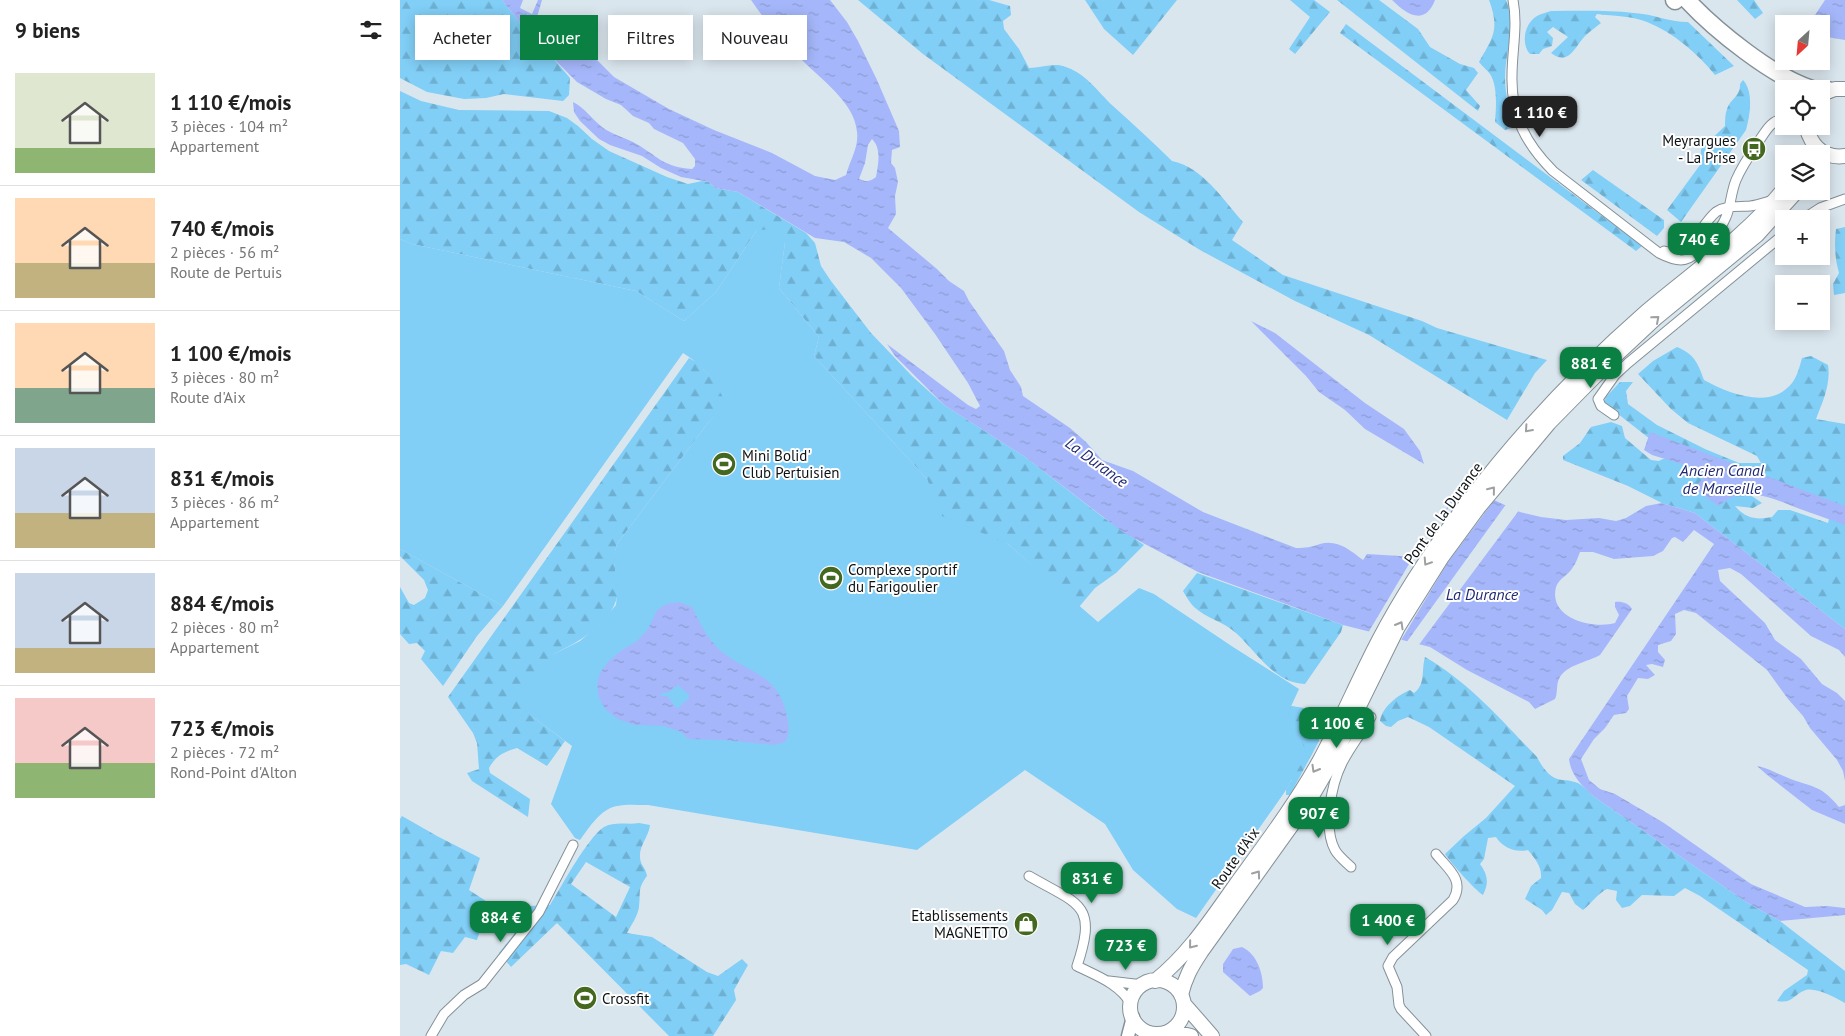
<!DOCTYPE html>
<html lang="fr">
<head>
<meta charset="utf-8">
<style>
	:root { --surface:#fff; --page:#f2f2f2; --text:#222; --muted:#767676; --line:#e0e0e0; --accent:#0b8043 }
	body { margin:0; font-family:"PT Sans",sans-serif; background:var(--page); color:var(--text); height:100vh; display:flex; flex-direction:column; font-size:19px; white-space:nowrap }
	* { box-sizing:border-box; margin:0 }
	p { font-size:16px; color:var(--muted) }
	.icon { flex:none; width:28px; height:28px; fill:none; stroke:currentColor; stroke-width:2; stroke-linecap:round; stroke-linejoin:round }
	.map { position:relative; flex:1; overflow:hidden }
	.drawer { display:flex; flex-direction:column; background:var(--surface); width:400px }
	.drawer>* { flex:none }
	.guide { position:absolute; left:15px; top:15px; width:475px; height:45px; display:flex; gap:10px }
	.needle { width:32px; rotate:206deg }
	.buttons { position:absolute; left:1375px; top:15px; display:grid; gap:10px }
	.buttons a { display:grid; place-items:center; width:55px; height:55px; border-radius:0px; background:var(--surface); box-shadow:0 2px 12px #0003; font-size:25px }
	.price { position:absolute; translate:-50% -42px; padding:0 11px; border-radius:10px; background:var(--accent); color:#fff; font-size:16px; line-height:32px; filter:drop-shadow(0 1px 2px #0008) }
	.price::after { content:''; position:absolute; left:50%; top:30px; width:15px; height:11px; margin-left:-8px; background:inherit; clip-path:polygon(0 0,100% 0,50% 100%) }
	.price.active { background:#222; color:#fff }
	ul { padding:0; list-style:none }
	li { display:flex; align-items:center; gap:15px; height:125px; padding:0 15px }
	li+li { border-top:1px solid var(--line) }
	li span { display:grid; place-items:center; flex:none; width:140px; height:100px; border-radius:0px; color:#555 }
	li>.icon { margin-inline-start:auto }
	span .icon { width:60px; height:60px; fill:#fffc; stroke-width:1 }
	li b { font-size:21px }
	h2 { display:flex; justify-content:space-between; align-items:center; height:60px; padding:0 15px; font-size:21px }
	.tag { padding:0 18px; border-radius:0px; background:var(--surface); box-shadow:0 2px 12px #0003; font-size:18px; line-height:45px }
	.tag.active { background:var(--accent); color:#fff }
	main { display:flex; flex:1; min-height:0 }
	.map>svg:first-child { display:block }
</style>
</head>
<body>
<main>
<section class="drawer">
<h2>9 biens<svg class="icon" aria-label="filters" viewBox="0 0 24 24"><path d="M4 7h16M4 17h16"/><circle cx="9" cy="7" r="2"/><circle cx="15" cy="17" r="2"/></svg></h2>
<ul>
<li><span style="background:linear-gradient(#dfe7d0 75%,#8fb573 0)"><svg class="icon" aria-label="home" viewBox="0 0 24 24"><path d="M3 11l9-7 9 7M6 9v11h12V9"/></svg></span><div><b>1 110 €/mois</b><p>3 pièces · 104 m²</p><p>Appartement</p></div></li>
<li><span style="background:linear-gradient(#ffd9b3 65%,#c2b280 0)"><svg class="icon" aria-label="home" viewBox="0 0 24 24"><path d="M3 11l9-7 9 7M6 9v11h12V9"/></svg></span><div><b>740 €/mois</b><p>2 pièces · 56 m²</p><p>Route de Pertuis</p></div></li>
<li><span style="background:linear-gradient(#ffd9b3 65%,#7fa58c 0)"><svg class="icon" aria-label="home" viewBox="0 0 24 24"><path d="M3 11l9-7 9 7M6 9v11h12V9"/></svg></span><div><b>1 100 €/mois</b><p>3 pièces · 80 m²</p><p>Route d'Aix</p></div></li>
<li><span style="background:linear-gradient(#c9d6e8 65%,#c2b280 0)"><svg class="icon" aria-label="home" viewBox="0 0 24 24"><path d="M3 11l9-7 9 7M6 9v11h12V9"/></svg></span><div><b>831 €/mois</b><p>3 pièces · 86 m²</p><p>Appartement</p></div></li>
<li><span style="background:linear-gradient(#c9d6e8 75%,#c2b280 0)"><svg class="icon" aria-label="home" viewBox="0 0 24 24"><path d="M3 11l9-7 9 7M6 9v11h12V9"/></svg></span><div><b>884 €/mois</b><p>2 pièces · 80 m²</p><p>Appartement</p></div></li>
<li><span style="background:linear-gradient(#f6c9c9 65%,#8fb573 0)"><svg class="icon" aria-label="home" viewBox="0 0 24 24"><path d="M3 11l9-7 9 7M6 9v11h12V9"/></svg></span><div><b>723 €/mois</b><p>2 pièces · 72 m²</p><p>Rond-Point d'Alton</p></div></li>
</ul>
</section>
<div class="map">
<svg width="1445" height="1036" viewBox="0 0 1445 1036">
	<defs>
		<pattern id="forest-firs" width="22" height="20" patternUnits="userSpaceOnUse" patternTransform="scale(1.25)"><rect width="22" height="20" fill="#81cef6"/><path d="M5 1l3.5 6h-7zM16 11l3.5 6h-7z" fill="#6eb0d2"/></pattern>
		<pattern id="water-ripples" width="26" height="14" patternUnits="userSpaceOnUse" patternTransform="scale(1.25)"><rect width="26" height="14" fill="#a5b7fa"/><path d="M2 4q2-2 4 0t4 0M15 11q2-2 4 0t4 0" fill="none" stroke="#8d9cd5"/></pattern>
	</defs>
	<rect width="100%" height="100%" fill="#dae6ee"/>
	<path fill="url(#forest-firs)" fill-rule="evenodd" d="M0,0H102L128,33L140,43L170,78L169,95L163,101L104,94L86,98L64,99L27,92L0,78Z
		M458,0H589L610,6L611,15L603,21L604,29L619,49L629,68C640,68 653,63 663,66C686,73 697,91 713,106C733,124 753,142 772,161C803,167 823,200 843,222L832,240L883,275L1022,321L1037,328L1147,360L1135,373L1107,420L969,335L895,301L800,250L739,212L523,54Z
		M685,0H777L733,55L704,29Z
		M890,0H914L930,12L895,54L889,49L910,17Z
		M937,0H979L1018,29L1030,47L1060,64L1074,68L1078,73L1066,90L1080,106L1078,111Z
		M1089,0H1106C1117,25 1105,52 1105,78C1105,95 1110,111 1112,128L1105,130L1095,122C1096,109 1098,86 1090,74C1087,70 1082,66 1079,62C1093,37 1100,30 1089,0Z
		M1337,0H1354L1363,13L1355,19Z
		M1151,11C1179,11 1207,10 1234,13C1253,14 1269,22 1288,22L1334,66L1315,75C1297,53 1274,33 1247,22C1232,16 1213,16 1197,14L1195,17L1201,23C1196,27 1190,31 1185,36C1176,45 1169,67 1151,53L1168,37L1153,27L1147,32L1153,38L1152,46L1143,49L1139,54H1130C1120,43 1125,21 1139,15C1143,13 1148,12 1151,11Z
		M946,24L1242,246L1236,251L940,33Z
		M1343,80C1354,92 1350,115 1346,130L1281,222L1267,210L1300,165L1301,149L1325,126C1325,121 1325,114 1327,109C1330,99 1341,96 1340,84Z
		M0,91L21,101L59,110L149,111L167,118L178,126L192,139L209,151L267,177L288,184L302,181L309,182L315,188L338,192L406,233L415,243L421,266L431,281L471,333L512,376L544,405L625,457L704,518L744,545L716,573L695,588L679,607L608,544L543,529L527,479L414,356L419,337L379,288L385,242L357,230L316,292L284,321L236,291L12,244L0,239Z
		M1193,170L1264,220V228L1257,236L1181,180Z
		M1445,227V293L1434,295L1433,284L1439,273C1435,259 1434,245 1436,229Z
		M1277,347C1294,354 1298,363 1304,380C1326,392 1364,408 1386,389C1396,382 1399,369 1402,358L1411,356L1428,365C1431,384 1423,401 1416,419L1445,424V629L1295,513L1262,503L1228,486L1163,460V456L1180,443L1191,427L1211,422L1222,426L1225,438L1251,460L1259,461C1278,447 1345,491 1362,503L1353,508L1335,506C1346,519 1357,520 1372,517L1378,510H1390L1428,523L1429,519L1259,446L1204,403L1206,397L1220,382H1233L1226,391L1228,404L1257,425L1305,449L1339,463H1361L1357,456L1288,423L1271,409L1238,374L1253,361Z
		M289,358L298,363L314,381L327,403L308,423L217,544C216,548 214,554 214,559C214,568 218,577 218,585C220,620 180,641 154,654L130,715L165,741L147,766L117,748C103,752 96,756 89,768L90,773L130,799L128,817L72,781L67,773L79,769L77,743L73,733L48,697Z
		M0,549L103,606L77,636L43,686L21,659L25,651L17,643L9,644L0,634V587L9,603L14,605L25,598L28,590L24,580L0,556Z
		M797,573L943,625L941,632L905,684C874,683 857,652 836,633C824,622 806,618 794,607C790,603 786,596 783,591Z
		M1025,657C1069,682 1102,721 1137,757C1142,767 1150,779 1162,780C1168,780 1172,781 1178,783C1183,786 1188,791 1193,796L1346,902L1380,921L1445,971V1003C1436,998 1416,987 1406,990C1393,994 1394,1004 1377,1001L1384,991L1407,975L1408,970L1300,896L1285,888L1274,896L1242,895L1230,906L1222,908L1216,900L1217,891L1207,889C1197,894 1192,903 1183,910L1175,904L1169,893L1162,892L1152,910L1146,915L1142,910L1125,899L1131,886L1141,878C1142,866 1135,859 1128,850C1116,853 1103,848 1096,837L1088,838L1084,859L1080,864C1088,875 1089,883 1083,895C1076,891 1049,861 1045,854L1064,836L1086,818L1115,786L1029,727L1008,717L998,721L991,727L986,726L980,721C982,707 998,695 1010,690L1014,693C1026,684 1021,671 1025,657Z
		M880,704L904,708L917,724L919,741L890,795H886V789L892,780Z
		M2,816L37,836L80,858L69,890L89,903L77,940L65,937L53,953L41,951L29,975L6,964L0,965V819Z
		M239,823L250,825C249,836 239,846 240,857C240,865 246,868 247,876C237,889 241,892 239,907C238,915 231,926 227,933L252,937L307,972L318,976L342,959L348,965L334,990L336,1000L313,1036H269L157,923L111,967L99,953L119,928L129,906L150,905C161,887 188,837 204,827C214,821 228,825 239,823ZM186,862L230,887L216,917L171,884Z"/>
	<path fill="#81cef6" d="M378,229L385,242L379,288L419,337L414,356L527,479L542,516L608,544L698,622L739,588L754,594L833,647L899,689L888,713C897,725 903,741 906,756L884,793L796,918L777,909L733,870L705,824L625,770L517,850L248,805C238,805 226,804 217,806C200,809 189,828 180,840L175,838L151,804L172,746L130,715L118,701L154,654L180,641L200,624L216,605L218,586L213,558L217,544L308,423L326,403C315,381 304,366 283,353L103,606L0,549V239L12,244L236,291L284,321L316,292L357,230Z"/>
	<path fill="url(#water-ripples)" fill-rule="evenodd" d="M102,0H123L120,8L132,14L138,0H142L137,17L154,31L183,46L214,77L269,109L314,130L372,153L415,176L435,180L446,175C450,160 459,147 457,132C455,102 419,78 400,58C382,40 365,21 351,0H430L447,22L458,41L477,80L499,131L500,147L492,150L491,163L495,168L498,182L495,196L496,214L488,228L537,269L549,281L564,291L569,301L604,351L610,370L621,387L623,396L670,428L686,442L702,460L733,471L803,512L896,548C906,548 911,547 920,544C937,539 950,550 963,560L967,554L1016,557L1040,528L1046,509L1056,491L1068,488L1120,512L1141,517L1166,520L1199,518L1216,521L1226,518L1246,506L1262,503L1295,513L1445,629V657L1439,650L1411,636L1341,574L1330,568L1318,570L1320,581L1365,623L1375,640L1401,659L1422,684L1437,693L1445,701V781L1443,771L1437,760L1410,728L1403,716L1388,699L1367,670L1296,613L1284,610L1275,614L1276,634L1271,641L1258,645V652L1265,660L1263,667L1252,664L1246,665L1255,675L1248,679L1238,678L1227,696L1229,709L1226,713L1214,715L1205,728L1194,739L1181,759L1189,780L1200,789L1215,794L1264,823L1351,884L1405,907L1427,906L1445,908V915L1380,921L1346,902L1193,796C1181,785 1171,775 1169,759L1314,544L1294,530L1283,542L1275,537L1272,538L1263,551L1253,556L1214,559L1193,552H1180C1178,557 1176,563 1173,567C1169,575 1159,578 1156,587C1148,619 1194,629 1215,623L1219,615L1215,607V602C1221,601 1229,603 1232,609L1200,655C1188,662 1165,665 1159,679C1156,685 1158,693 1155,699L1135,709L1129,702L1067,670L1030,647L943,625L798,572L724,533L625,457L544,405L495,356L487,344L568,405L576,409L580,406L568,383L535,334L501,288L471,258L444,242L415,238L338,192L315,188L309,182L281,177L261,168L242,156L210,145L199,139L180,121L174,112L173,102C184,107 192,119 202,127C211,134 223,137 233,142C257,155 262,167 292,169L295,166V159L283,143L254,129L249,123L233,116L221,105L206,99L177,82L128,33ZM472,139C482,149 478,164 476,177C470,182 466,182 459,179L465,163L468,145Z
		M992,0H1035C1025,26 1007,15 992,0Z
		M1425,0H1445V40L1421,36V24H1412L1413,18Z
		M851,321L875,333L965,403L1004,429L1020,451L1024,464L965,429L945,410L919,392L906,376Z
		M1250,432L1445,506V525C1430,520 1415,514 1400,509C1374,499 1342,483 1319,506L1294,489L1304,477L1301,470L1252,455L1244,450Z
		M279,602L292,607C300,623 307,639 321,651C350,675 377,672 387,716C389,726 390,733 385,742L375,745L323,740L288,739L281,732L264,726L234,725L218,719L206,710L199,698L197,684L200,673L208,662L219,652L237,641L248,629L257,610L266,604ZM278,685L289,695V698L277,709L267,696H261L260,694L269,692Z
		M1357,766C1368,768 1376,773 1386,777C1412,788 1419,783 1439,807L1445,805V824L1412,810L1366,774Z
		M842,947C857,954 863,973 863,988L860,991L850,996L823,972V964L833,949Z"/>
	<path fill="#dae6ee" d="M1069,485L1096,498L1048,562L1000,642L968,633L1015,554L1030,540L1038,527L1041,518L1055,499L1065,486Z
		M1107,503L1120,509L1018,646L1006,643Z"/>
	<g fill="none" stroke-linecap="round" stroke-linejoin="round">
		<g stroke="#859197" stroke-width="11">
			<path id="street" d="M1113,0C1118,26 1112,50 1112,76C1111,116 1126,144 1153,171L1259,253C1265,256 1274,260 1281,260C1296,260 1321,230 1326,217C1331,205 1331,192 1336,180C1342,166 1351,153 1359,141C1366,131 1371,120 1384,119
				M1403,219L1420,208L1445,199
				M1264,251C1291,259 1299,226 1316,212C1327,205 1338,207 1350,206C1358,205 1366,202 1373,200
				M1214,415L1201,406L1198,399L1215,375L1228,363L1384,234
				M951,867C946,862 939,857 935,850C923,828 931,785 942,763C950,747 962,732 971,717
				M629,876C679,905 698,903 677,966C697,976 720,984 731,1004
				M709,981L743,985
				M31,1036L44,1014L64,995L82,984L139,912L173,845
				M1026,1036L1001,1009L999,1005L997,987L988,966L993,957L1053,900C1065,880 1048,869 1036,854"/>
		</g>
		<g stroke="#859197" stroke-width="15">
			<path id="secondary" d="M728,1036L733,1017
				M749,1036L753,1034"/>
		</g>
		<g stroke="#859197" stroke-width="16">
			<path id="primary" d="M1421,94L1435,89H1445
				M1406,126C1411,146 1424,159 1445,156
				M730 1007a27 27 0 1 1 54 0a27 27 0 1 1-54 0Z
				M755,981C789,954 812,918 837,883C866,843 896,803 920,760C941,721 958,680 979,640C1004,592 1035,546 1068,502C1120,433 1181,369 1246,312C1293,272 1345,237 1384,189
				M781,995C785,978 791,967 801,952L909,801L930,765L998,627L1042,557L1078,508L1149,423L1211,360L1257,317L1357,235L1397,191
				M784,1004L812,1036
				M770,1031L791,1036"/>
		</g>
		<g stroke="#859197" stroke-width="19">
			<path id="highway" d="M1274,0L1275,1
				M1287,0C1315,30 1373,77 1412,89
				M1421,90H1428"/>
		</g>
		<use href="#street" stroke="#fff" stroke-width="9"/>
		<use href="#secondary" stroke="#fff" stroke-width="12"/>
		<use href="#primary" stroke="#fff" stroke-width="14"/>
		<use href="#highway" stroke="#fff" stroke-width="16"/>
	</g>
	<defs><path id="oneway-chevron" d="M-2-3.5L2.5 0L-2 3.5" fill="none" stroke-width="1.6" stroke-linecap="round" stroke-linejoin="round" transform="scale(1.25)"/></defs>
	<g stroke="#9ea0a1">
		<use href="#oneway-chevron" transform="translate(1256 319) rotate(-41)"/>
		<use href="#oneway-chevron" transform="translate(1128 429) rotate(132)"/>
		<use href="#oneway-chevron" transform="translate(1092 490) rotate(-51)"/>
		<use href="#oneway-chevron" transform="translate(1027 562) rotate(123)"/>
		<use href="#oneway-chevron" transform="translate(1000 625) rotate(-60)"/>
		<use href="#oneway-chevron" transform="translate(915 769) rotate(120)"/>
		<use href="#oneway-chevron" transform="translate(857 874) rotate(-54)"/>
		<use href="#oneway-chevron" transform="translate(792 945) rotate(129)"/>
	</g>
	<defs>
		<g id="bus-disc" transform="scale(1.25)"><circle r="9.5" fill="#456820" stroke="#fff"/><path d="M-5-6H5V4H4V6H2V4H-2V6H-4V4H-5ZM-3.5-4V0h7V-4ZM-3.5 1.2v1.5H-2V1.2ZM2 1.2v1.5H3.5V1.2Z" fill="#fff"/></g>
		<g id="stadium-disc" transform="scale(1.25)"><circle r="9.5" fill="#456820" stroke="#fff"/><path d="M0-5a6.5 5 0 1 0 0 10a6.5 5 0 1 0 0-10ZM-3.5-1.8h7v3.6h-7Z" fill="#fff"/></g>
		<g id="shop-disc" transform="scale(1.25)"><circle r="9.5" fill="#456820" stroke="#fff"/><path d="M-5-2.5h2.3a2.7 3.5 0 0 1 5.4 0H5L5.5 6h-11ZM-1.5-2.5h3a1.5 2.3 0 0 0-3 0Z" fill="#fff"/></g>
	</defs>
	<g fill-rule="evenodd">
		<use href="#bus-disc" x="1354" y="149"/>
		<use href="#stadium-disc" x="324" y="464"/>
		<use href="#stadium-disc" x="431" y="578"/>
		<use href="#shop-disc" x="626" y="924"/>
		<use href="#stadium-disc" x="185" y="998"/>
	</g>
	<g text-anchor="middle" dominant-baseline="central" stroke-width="4" stroke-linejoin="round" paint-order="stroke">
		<g font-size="15" fill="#0d1214" stroke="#fff" text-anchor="start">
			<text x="1336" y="140" text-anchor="end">Meyrargues<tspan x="1336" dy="17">- La Prise</tspan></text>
			<text x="342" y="455">Mini Bolid'<tspan x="342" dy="17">Club Pertuisien</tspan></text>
			<text x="448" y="569">Complexe sportif<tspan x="448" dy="17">du Farigoulier</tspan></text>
			<text x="608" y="915" text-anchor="end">Etablissements<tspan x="608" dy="17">MAGNETTO</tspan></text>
			<text x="202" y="998">Crossfit</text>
		</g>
		<g font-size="15" fill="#0d1214" stroke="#fff">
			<text transform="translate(1043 513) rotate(-54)">Pont de la Durance</text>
			<text transform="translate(835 858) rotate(-55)">Route d'Aix</text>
		</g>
		<g font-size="16" font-style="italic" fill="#212974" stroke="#fff">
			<text transform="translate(697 462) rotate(36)">La Durance</text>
			<text x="1322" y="470">Ancien Canal<tspan x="1322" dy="18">de Marseille</tspan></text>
			<text x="1082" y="594">La Durance</text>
		</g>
	</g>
</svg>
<div class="buttons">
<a><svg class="needle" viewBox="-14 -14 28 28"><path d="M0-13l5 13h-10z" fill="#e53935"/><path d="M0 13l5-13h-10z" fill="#767676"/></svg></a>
<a><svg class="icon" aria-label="locate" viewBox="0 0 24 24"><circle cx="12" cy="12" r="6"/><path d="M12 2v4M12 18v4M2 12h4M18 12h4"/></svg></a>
<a><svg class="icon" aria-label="layers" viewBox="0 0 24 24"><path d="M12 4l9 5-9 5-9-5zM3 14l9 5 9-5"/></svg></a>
<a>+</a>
<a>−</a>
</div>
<b class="price active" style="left:1140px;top:138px">1 110 €</b>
<b class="price" style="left:1299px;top:265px">740 €</b>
<b class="price" style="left:1191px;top:389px">881 €</b>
<b class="price" style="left:937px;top:749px">1 100 €</b>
<b class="price" style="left:919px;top:839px">907 €</b>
<b class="price" style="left:692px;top:904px">831 €</b>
<b class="price" style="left:101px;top:943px">884 €</b>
<b class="price" style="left:988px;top:946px">1 400 €</b>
<b class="price" style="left:726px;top:971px">723 €</b>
<div class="guide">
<a class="tag">Acheter</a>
<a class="tag active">Louer</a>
<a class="tag">Filtres</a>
<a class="tag">Nouveau</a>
</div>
</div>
</main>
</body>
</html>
